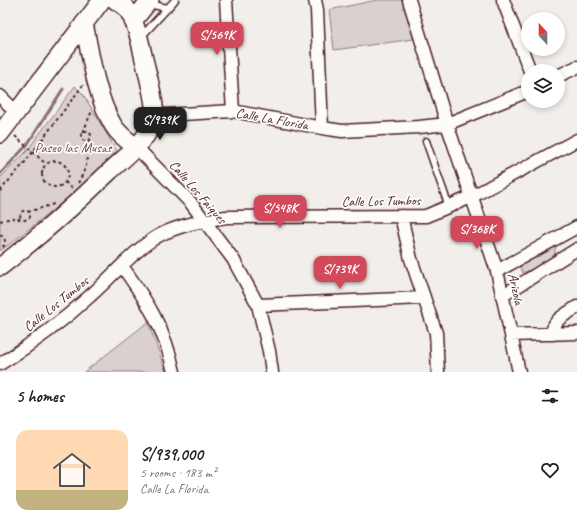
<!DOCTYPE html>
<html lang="en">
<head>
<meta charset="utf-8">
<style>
	:root { --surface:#fff; --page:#f6f6f6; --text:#222; --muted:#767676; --line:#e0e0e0; --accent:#d1495b }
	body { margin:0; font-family:Caveat,sans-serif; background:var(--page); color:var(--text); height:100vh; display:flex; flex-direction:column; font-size:15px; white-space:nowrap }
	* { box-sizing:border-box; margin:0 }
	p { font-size:13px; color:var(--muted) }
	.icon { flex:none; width:22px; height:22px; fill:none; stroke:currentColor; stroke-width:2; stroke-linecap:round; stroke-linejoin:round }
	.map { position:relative; height:372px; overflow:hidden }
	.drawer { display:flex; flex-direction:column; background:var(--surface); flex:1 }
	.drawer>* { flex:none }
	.needle { width:26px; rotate:339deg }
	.tools { position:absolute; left:521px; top:12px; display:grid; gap:8px }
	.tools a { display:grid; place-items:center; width:44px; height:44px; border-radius:50%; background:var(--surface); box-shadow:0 2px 6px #0003; font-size:20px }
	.price { position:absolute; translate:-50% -34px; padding:0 9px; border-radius:8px; background:var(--accent); color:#fff; font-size:13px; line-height:26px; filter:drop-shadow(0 1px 2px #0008) }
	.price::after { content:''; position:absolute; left:50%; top:24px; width:12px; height:9px; margin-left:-6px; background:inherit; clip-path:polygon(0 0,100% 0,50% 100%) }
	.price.current { background:#222; color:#fff }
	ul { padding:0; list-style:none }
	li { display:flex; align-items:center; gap:12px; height:100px; padding:0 16px }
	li+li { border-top:1px solid var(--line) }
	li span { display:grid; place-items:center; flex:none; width:112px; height:80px; border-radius:12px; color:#555 }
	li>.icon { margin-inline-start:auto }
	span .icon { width:48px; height:48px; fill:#fffc; stroke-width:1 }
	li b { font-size:17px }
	h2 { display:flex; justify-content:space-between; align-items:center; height:48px; padding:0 16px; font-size:17px }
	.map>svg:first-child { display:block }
</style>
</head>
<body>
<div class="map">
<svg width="577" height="372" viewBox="0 0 577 372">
	<rect width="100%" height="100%" fill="#f2efeb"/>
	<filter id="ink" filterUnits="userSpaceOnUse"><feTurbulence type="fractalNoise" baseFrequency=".025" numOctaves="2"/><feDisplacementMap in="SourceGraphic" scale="8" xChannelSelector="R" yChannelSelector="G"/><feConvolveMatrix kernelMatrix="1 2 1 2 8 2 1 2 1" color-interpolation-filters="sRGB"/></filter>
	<g filter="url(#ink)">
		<path fill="#d9d0cf" stroke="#92787d" d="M377,0H402L414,39L334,50L329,10Z
			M75,86L83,94L120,156L14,241L0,251V178L26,152Z
			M556,242L554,260L523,273L520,267V261Z
			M148,322L166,372H84Z"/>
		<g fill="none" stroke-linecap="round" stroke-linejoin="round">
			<path stroke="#8b6f75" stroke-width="3" d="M0,174L27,145L63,89"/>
			<g stroke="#4a1f2b" stroke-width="9">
				<path id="lane" d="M148,4L168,8
					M141,37L175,0
					M426,141L449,207"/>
			</g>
			<g stroke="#4a1f2b" stroke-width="15">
				<path id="street" d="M226,0L233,111
					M315,0L317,10L322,128
					M409,0L447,124L497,271L519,372
					M503,0L530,71
					M558,76L577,67
					M0,96L17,113
					M154,117L165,115L233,111L322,128L342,131L419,127L447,124L528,91
					M136,147L191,203L233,259L258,305L269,351L272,372
					M401,216L411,259L436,333L438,372
					M122,266C147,301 165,329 174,372
					M497,271L577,227
					M502,296L577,249
					M258,305L424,298
					M553,334C551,320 567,314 577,307
					M511,335L577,333
					M0,364C32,344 62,322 90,296C112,277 138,245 164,233C184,224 205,220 226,217L426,216L471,197L577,140"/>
			</g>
			<g stroke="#4a1f2b" stroke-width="20">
				<path id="secondary" d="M133,21L150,0
					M84,23C90,54 97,99 113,125C119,135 127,140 136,147
					M0,134L102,0
					M0,267C39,237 75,205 110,171C126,156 149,140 154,118C157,107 146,68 143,55C140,40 136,22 127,9C124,5 119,3 115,0"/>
			</g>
			<path stroke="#4a1f2b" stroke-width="2" stroke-dasharray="3 3" stroke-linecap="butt" d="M81 136a5 5 0 1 1 10 0a5 5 0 1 1-10 0Z
				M83,132L92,111
				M15,136L46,164
				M42 174a13 13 0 1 1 26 0a13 13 0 1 1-26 0Z
				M65,182L73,189
				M78,183C85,171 91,155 88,141
				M0,191L26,161L83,85
				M28,212L54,204
				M0,221L12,218L25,220L28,219L30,217V213C27,210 25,210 21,212L20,216L22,219
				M0,235C5,237 6,241 4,246L0,248"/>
			<use href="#lane" stroke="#fdfcf7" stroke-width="6"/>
			<use href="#street" stroke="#fdfcf7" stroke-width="12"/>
			<use href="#secondary" stroke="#fdfcf7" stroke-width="17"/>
		</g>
	</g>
	<g text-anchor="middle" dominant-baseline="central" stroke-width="3.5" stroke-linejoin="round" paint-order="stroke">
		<g font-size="14" fill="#4a1f2b" stroke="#fdfcf7">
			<text transform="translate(272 119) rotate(10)">Calle La Florida</text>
			<text transform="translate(198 192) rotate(49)">Calle Los Faiques</text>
			<text transform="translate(381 201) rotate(-1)">Calle Los Tumbos</text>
			<text transform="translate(516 289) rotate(78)">Arizola</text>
			<text transform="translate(56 304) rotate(-39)">Calle Los Tumbos</text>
		</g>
		<g font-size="14" fill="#6e4b54" stroke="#fdfcf7">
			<text x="73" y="147">Paseo las Musas</text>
		</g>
	</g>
</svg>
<div class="tools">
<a><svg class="needle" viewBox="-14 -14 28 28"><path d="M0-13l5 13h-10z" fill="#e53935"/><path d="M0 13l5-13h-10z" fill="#767676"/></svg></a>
<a><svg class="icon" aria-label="layers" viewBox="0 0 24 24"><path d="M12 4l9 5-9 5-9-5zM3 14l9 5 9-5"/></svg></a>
</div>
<b class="price" style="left:217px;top:56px">S/569K</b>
<b class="price current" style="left:160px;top:141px">S/939K</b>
<b class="price" style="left:280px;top:229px">S/548K</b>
<b class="price" style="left:477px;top:250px">S/368K</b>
<b class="price" style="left:340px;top:290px">S/739K</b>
</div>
<section class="drawer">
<h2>5 homes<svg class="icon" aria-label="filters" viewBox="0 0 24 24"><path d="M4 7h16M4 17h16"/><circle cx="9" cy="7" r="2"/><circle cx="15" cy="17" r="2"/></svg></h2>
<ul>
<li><span style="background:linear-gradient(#ffd9b3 75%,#c2b280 0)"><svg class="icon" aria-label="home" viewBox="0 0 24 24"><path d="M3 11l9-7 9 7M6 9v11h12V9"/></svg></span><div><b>S/939,000</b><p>5 rooms · 183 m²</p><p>Calle La Florida</p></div><svg class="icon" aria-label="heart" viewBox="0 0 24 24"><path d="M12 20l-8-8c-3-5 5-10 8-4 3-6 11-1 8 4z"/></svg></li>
</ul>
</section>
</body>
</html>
